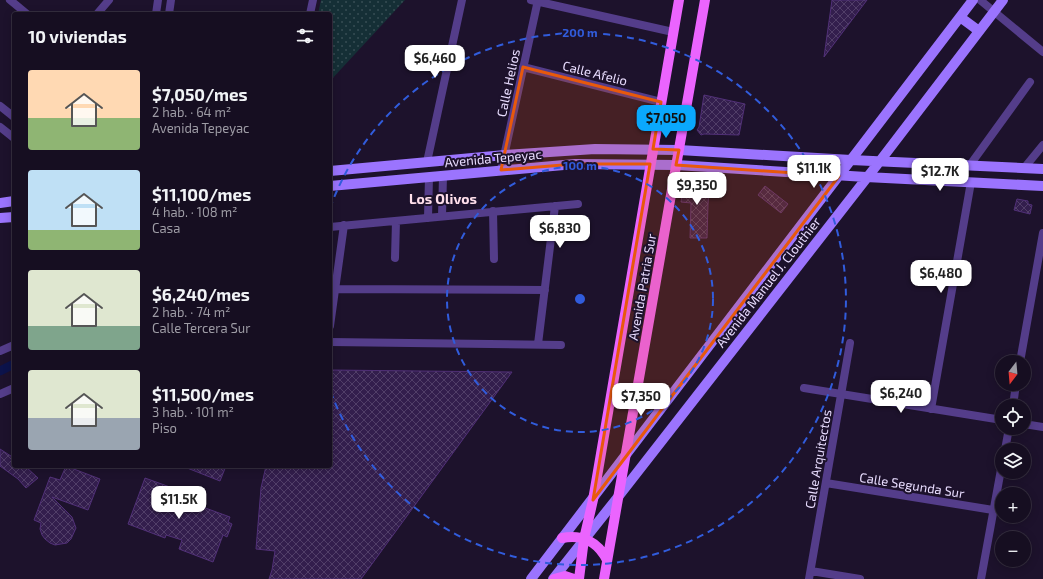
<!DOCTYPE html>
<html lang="es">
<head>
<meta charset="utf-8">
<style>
	:root { --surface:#160e21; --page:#1f172a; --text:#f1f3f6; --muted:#9e9ca5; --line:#352e3f; --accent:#0aa8fd }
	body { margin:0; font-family:"Exo 2",sans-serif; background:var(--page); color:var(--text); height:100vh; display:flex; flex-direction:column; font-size:15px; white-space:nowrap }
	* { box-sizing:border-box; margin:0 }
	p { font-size:13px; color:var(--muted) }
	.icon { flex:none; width:22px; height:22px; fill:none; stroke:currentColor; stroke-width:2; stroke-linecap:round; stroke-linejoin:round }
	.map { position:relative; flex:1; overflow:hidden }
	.details { position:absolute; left:12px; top:12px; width:320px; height:456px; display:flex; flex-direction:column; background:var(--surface); border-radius:4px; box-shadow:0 2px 10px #0003,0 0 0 1px var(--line) }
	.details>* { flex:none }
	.needle { width:26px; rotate:196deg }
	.buttons { position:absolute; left:995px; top:355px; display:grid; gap:8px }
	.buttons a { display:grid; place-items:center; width:36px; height:36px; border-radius:50%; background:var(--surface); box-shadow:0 2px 10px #0003,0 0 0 1px var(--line); font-size:20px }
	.price { position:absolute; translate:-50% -34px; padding:0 9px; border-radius:8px; background:#fff; color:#222; font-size:13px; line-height:26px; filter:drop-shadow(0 1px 2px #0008) }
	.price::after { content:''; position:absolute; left:50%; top:24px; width:12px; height:9px; margin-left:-6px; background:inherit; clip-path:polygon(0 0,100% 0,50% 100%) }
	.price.current { background:var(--accent); color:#111 }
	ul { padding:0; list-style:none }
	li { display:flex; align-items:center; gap:12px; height:100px; padding:0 16px }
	li span { display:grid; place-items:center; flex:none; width:112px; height:80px; border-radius:4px; color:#555 }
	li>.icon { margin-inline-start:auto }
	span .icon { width:48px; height:48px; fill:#fffc; stroke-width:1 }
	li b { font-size:17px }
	h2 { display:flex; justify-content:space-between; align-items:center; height:48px; padding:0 16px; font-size:17px }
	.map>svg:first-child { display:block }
</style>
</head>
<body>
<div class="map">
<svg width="1043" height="579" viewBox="0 0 1043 579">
	<defs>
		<pattern id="park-dots" width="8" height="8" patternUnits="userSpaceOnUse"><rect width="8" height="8" fill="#152f36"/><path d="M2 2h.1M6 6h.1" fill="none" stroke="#374d54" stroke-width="1.8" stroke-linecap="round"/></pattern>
		<pattern id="building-cross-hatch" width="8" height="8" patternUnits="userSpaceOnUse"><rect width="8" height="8" fill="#331e4d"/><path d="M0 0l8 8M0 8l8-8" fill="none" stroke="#513e68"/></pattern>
	</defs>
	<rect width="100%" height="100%" fill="#1d122c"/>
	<path fill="url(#park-dots)" d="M321,0H405L330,81V14H318Z"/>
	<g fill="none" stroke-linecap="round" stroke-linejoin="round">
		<path stroke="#0c134b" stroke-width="9" d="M0,371L14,364"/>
	</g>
	<path fill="url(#building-cross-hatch)" stroke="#513078" d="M832,0H867L824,57Z
		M704,95L745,104L739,135L704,134L701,135L697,130L699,127Z
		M685,176L692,177L691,182L710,184L708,204L707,238H690L691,203L681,202Z
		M765,186L788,204L781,213L758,195Z
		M1017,199L1028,201V204L1032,205L1030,214L1014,210Z
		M330,370L512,372L361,579H269L272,570L275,551L256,549L261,488L266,466H330Z
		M0,449L14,458V466H25L38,478L26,488L18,479L0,466Z
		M66,466L100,479L88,510L52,497L72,517L76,528L71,539L67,543L55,545L50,543L45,539L42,535L40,529L41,523L34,520L50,477L60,480Z
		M182,466H226L220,481Z
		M145,478L181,491L179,495L190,499L189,502L230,517L228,522L232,524L227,537L223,535L213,562L179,549L182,540L166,535L165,538L128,524Z"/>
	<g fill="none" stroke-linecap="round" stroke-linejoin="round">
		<path stroke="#543d8a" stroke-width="8" d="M10,0L27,14
			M531,0L673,32
			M980,0L1043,52
			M97,14L109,0
			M156,14L158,0
			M169,14L171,0
			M310,14L313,0
			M523,67L661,102
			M0,106L14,117
			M0,127L14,138
			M427,162L462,0
			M970,165L1030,82
			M1025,167L1043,145
			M501,170L538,0
			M493,211L494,259
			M442,216L443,176
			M428,218L429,177
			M330,227L578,204
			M395,258L396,221
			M335,289L545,290
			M330,326L344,225
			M330,342L561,345
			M538,344L555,206
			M0,351L14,345
			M1020,362L1043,233
			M804,388L1002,420
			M0,394L14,388
			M1013,406L1016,384
			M931,409L971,182
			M1024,424L1043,427
			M1005,450L1009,428
			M826,483L993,510
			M811,571L860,579
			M809,579L850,343
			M981,579L1002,464"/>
		<path stroke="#9b74fe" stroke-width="10" d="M960,17L979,31
			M330,171L505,155L595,149L679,150L851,160L1043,169
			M330,186L575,164L676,165L866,177L1043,186
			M0,203L14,201
			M0,218L14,217
			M531,579L973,0
			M553,579L618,497L880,161L1003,0"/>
		<path stroke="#eb64fe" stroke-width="10" d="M562,538C582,534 598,542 607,560
			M554,579L565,576L574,579
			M579,579L584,539L593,500L679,0
			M604,579L705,0"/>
	</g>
	<path fill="#e8590c" fill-opacity="0.2" stroke="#e8590c" stroke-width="3" stroke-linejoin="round" d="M523,67L661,102L653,149L679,150L676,165L839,176L593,500L650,164H575L501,170Z"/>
	<g fill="none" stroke="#315cdc" stroke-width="2" stroke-dasharray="7 5">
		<circle cx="580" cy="299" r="133"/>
		<path d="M330 208A266 266 0 1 1 330 390"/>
	</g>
	<g text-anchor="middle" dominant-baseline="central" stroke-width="4" stroke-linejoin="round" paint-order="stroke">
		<g font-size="13" fill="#e9ddff" stroke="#1d122c">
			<text transform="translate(595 73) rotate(14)">Calle Afelio</text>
			<text transform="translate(508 83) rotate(-78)">Calle Helios</text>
			<text transform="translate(493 158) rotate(-5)">Avenida Tepeyac</text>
			<text transform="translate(768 282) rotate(-52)">Avenida Manuel J. Clouthier</text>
			<text transform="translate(642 287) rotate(-80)">Avenida Patria Sur</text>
			<text transform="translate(818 459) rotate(-80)">Calle Arquitectos</text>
			<text transform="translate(912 485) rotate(9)">Calle Segunda Sur</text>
		</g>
		<g font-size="14" font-weight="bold" fill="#ffdfeb" stroke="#1d122c">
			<text x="443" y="198">Los Olivos</text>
		</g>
	</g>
	<circle cx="580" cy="299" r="6" fill="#315cdc" stroke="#1d122c" stroke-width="2"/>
	<g font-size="12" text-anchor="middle" font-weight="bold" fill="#315cdc" stroke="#1d122c" stroke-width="4" stroke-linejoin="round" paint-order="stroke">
		<text x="580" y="37">200 m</text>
		<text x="580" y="170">100 m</text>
	</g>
</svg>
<div class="buttons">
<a><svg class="needle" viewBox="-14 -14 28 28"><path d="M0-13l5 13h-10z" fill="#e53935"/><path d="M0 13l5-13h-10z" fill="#9e9ca5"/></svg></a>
<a><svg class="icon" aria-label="locate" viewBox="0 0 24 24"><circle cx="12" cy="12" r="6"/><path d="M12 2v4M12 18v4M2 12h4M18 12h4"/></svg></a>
<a><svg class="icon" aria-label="layers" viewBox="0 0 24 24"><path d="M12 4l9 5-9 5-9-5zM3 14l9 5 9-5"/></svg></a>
<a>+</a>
<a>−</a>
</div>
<b class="price" style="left:435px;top:79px">$6,460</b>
<b class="price current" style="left:666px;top:139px">$7,050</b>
<b class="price" style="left:814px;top:189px">$11.1K</b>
<b class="price" style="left:940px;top:192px">$12.7K</b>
<b class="price" style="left:697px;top:206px">$9,350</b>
<b class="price" style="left:560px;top:249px">$6,830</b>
<b class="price" style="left:941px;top:294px">$6,480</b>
<b class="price" style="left:901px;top:414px">$6,240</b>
<b class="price" style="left:641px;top:417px">$7,350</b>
<b class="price" style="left:179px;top:520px">$11.5K</b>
<section class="details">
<h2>10 viviendas<svg class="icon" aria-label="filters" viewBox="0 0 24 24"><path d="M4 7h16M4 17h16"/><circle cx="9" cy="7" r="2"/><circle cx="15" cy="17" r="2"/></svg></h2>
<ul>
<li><span style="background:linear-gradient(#ffd9b3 60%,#8fb573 0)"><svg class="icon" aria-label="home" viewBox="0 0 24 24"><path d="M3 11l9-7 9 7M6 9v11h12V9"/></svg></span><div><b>$7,050/mes</b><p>2 hab. · 64 m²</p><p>Avenida Tepeyac</p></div></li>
<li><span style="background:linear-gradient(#bfe0f5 75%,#8fb573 0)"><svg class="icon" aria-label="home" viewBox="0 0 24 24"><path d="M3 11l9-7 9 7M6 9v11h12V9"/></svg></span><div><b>$11,100/mes</b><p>4 hab. · 108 m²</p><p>Casa</p></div></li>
<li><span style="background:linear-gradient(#dfe7d0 70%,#7fa58c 0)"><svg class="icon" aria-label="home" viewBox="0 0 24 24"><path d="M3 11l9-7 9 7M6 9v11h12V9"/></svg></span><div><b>$6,240/mes</b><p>2 hab. · 74 m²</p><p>Calle Tercera Sur</p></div></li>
<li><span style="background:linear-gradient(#dfe7d0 60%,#9aa5b1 0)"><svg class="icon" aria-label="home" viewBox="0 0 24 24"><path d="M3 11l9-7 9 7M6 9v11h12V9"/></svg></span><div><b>$11,500/mes</b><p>3 hab. · 101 m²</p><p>Piso</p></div></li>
</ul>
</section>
</div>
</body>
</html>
